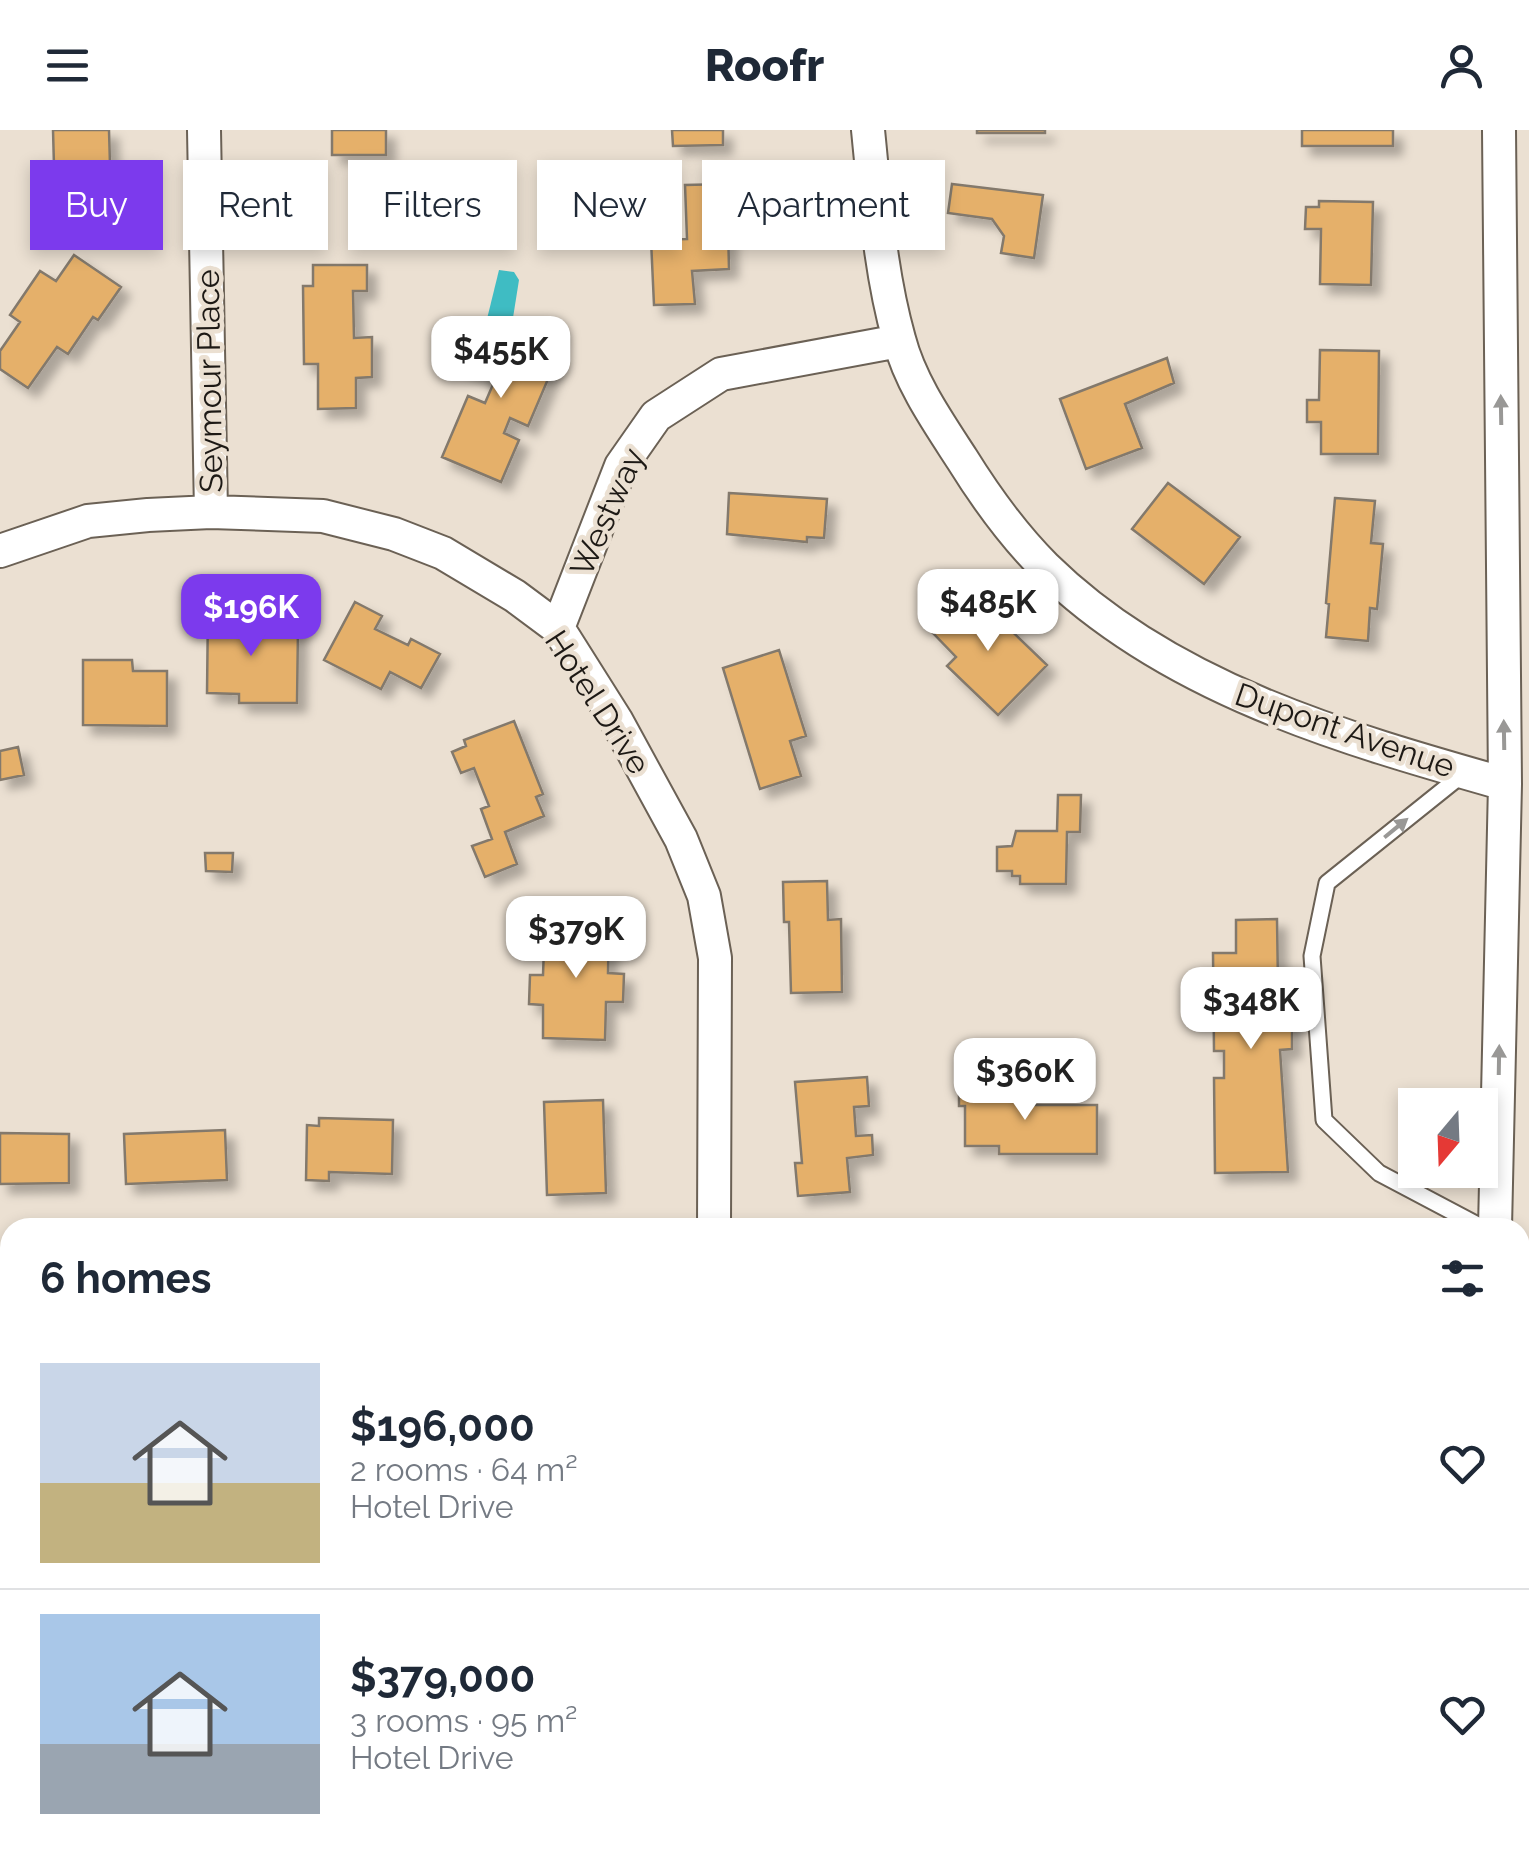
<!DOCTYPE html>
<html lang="en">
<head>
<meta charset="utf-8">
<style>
	:root { --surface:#fff; --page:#f2f2f3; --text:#1f2937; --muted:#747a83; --line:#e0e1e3; --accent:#7c3aed }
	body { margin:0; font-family:Raleway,sans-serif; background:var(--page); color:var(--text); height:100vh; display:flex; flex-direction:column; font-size:38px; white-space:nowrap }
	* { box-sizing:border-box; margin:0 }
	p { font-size:32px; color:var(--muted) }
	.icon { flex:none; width:55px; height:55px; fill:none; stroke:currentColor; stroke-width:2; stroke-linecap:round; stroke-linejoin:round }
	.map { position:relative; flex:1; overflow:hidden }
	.panel { position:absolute; left:0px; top:1088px; width:1530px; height:642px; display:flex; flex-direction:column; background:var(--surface); border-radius:30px 30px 0 0; box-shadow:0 5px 15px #0003 }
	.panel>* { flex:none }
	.guide { position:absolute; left:30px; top:30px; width:1000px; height:90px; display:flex; gap:20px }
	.needle { width:65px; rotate:199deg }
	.controls { position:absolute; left:1398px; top:958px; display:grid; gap:20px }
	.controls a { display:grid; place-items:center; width:100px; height:100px; border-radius:0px; background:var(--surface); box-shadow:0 5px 15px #0003; font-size:50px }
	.price { position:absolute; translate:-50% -85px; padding:0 22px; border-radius:20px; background:#fff; color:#222; font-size:32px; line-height:65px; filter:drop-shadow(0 2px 5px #0008) }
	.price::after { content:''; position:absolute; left:50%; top:60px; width:30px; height:22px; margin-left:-15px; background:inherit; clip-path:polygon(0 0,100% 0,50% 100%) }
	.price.current { background:var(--accent); color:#fff }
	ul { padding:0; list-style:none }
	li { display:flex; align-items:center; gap:30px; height:250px; padding:0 40px }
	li+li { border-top:2px solid var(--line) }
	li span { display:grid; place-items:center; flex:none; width:280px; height:200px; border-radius:0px; color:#555 }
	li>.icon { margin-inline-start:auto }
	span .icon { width:120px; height:120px; fill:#fffc; stroke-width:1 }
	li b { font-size:42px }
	h2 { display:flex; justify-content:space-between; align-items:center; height:120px; padding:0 40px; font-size:42px }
	.pill { padding:0 35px; border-radius:0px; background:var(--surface); box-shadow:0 5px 15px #0003; font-size:35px; line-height:90px }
	.pill.current { background:var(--accent); color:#fff }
	header { display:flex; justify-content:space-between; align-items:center; height:130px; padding:0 40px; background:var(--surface); font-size:45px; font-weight:800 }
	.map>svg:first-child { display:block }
</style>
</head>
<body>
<header><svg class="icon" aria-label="menu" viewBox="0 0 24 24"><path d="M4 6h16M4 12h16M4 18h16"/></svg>Roofr<svg class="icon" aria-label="person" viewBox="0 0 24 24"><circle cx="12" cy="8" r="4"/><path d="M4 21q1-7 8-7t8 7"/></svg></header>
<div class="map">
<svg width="1529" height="1728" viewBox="0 0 1529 1728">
	<defs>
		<filter id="shadow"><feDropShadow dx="9" dy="9" stdDeviation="5" flood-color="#0004"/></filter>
	</defs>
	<rect width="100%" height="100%" fill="#ebe0d2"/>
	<path fill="#3fbcc3" d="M499,140L514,142L519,150L512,194L497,204L486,193Z"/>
	<path fill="#e5b06a" stroke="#83796c" stroke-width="2.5" filter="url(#shadow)" d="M53,0H109L110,35L54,36Z
		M332,0H386V25H332Z
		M672,0H723V15L673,16Z
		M977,0H1045V3H977Z
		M1302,0H1393V16H1302Z
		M727,54L729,139L692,141L695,174L654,175L651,110L687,109L685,55Z
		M952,54L1043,65L1034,128L1001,123L1004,106L992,89L948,83Z
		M1319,71L1373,72L1371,155L1320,154L1321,99H1305L1306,77H1319Z
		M74,125L121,157L98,190L93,187L68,224L57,217L28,258L0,239V221L20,192L10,185L40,141L56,151Z
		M313,135H367V161H353L354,208L372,207V247L356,248V278L318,279V234H304L303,156H313Z
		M532,188L557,199L546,223L557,228L528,296L510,288L504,303L519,310L501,352L442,327L468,266L485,273L494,252L459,236L469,213L504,228L513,210L521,213Z
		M1320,220L1379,221L1378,324H1321V292H1307V270H1319Z
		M1167,228L1174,253L1125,274L1142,318L1086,339L1060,269Z
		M1168,353L1240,407L1204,454L1132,399Z
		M729,363L827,369L824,408L807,407V412L727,404Z
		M1335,368L1375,371L1371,413L1383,414L1377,479L1370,478L1368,511L1326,507L1329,474L1326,473Z
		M971,462L1047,535L998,585L947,536L956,527L932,502Z
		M355,472L382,486L375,499L408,515L411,509L440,524L421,558L390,542L381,559L324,530Z
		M208,478L246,479V498H298L297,573H239V564L207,563Z
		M779,520L806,606L790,611L801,646L760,659L723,538Z
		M83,530H132L133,541H167V596L83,595Z
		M514,591L543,664L536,667L544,686L505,702L517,734L485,747L472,716L492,709L481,679L489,676L474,638L461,643L452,622L466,616L464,610Z
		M18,617L24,645L0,650V621Z
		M1058,665H1081L1080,702H1067L1066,754H1020V746H1012V741H997V717L1012,716L1016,701H1057Z
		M205,723H233L232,742L206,741Z
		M827,751L828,790L841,789L842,862L791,863L789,792H784L783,752Z
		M1277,789L1278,855L1292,854V919L1280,920L1288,1042L1215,1043L1214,948H1224V921H1214L1213,823H1236V790Z
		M545,790L609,792L608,843L624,844L623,872H606L605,910L543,908V875L529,874L530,845H543Z
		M867,947L869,976L854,977L856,1006L872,1005L873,1025L847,1028L850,1062L798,1066L795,1033H802L795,952Z
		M1002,951V967L1024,968V975H1097V1024H999V1016H965V976H959V952Z
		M603,970L606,1063L547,1065L544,972Z
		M319,988L393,990L392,1044L329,1042V1051L306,1050L307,995L319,996Z
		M225,1000L227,1050L126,1054L124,1004Z
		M0,1003L69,1004V1053L0,1054Z
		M440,1720H481L480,1728H438Z
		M641,1720H697L698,1728H642Z
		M919,1720H994L995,1728H920Z
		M1320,1720H1403V1728H1320Z"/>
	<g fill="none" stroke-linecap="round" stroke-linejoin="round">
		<g stroke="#6b6155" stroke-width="19">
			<path id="service" d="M1463,644L1327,753L1312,826L1324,990L1379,1043L1483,1098"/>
		</g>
		<g stroke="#6b6155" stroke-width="36">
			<path id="minor" d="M204,0L211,382
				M868,0C875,69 880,142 899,209C910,252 938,292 962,329C985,366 1014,406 1045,437C1168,558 1343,608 1505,654
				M0,421L88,391L148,385L211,382L323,386L394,404L443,423L515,466L558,498L616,590L681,709L704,766L715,828L714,1098
				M558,498L621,336L656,286L721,244L899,211
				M1495,1098L1505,654L1499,0
				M1520,1129H1529
				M0,1156L10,1157
				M1520,1201H1529
				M0,1216H10
				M1520,1563L1529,1719
				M828,1720L829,1728
				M196,1728L197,1720"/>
		</g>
		<use href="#service" stroke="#fff" stroke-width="15"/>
		<use href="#minor" stroke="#fff" stroke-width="32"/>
	</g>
	<defs><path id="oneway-solid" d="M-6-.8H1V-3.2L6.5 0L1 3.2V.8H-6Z" transform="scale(2.5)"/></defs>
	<g fill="#999896">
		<use href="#oneway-solid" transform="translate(1501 280) rotate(-91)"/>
		<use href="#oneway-solid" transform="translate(1504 605) rotate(-91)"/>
		<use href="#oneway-solid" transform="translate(1396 698) rotate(-39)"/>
		<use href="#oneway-solid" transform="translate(1499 930) rotate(-89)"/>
	</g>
	<g text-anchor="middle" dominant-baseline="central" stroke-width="9" stroke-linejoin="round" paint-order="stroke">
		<g font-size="32" fill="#1d1915" stroke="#ebe0d2">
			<text transform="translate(209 251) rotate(-91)">Seymour Place</text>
			<text transform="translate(607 382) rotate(-66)">Westway</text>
			<text transform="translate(598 572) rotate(57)">Hotel Drive</text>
			<text transform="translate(1345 600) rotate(19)">Dupont Avenue</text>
		</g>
	</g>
</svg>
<div class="controls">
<a><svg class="needle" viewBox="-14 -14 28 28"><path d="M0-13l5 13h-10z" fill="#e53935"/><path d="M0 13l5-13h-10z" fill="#747a83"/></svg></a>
</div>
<b class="price" style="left:501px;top:271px">$455K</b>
<b class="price" style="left:988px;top:524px">$485K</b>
<b class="price current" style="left:251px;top:529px">$196K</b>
<b class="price" style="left:576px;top:851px">$379K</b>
<b class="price" style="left:1251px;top:922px">$348K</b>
<b class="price" style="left:1025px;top:993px">$360K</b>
<div class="guide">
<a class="pill current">Buy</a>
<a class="pill">Rent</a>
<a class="pill">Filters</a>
<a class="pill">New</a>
<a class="pill">Apartment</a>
</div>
<section class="panel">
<h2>6 homes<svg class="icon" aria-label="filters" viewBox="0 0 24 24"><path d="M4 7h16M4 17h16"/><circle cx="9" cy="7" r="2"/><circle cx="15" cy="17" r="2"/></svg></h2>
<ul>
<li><span style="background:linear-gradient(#c9d6e8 60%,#c2b280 0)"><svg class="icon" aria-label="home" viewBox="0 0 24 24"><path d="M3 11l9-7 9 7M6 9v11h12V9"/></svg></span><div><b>$196,000</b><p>2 rooms · 64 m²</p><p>Hotel Drive</p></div><svg class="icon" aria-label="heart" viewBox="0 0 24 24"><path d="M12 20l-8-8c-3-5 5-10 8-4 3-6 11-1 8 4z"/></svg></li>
<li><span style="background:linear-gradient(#a9c7e8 65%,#9aa5b1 0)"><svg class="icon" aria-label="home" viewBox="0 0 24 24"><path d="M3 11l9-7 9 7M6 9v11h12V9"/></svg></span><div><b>$379,000</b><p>3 rooms · 95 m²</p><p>Hotel Drive</p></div><svg class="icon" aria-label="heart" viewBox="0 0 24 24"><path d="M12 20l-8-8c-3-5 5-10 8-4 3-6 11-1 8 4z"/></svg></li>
</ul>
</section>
</div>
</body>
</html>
